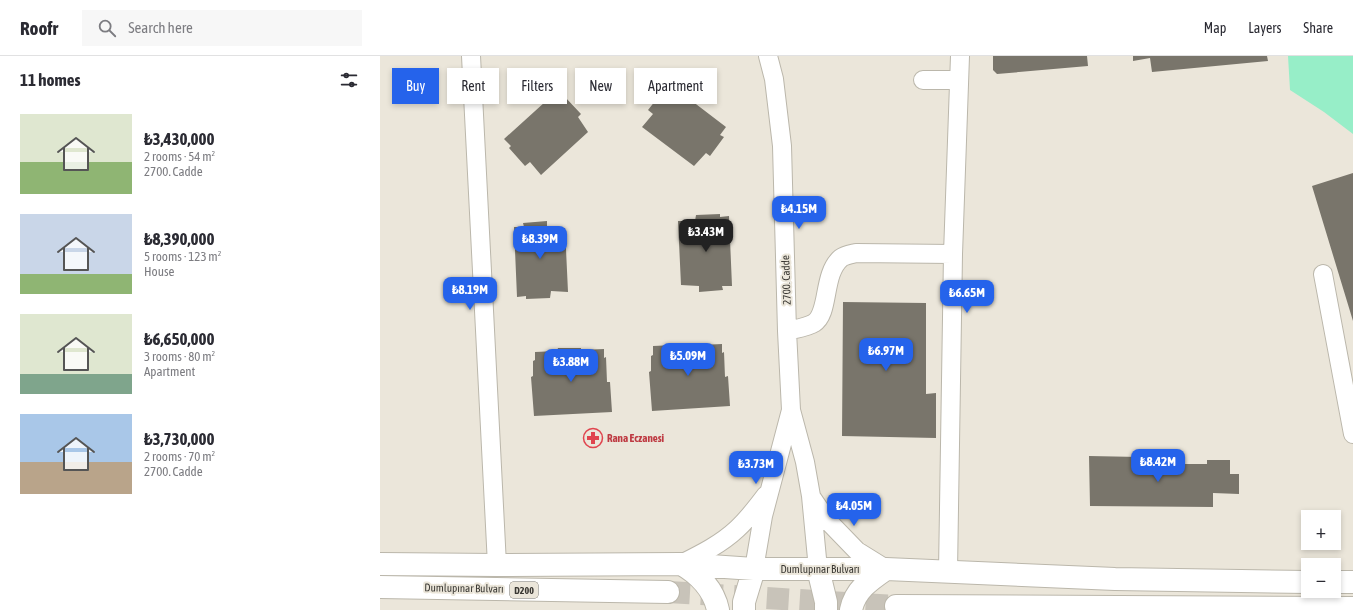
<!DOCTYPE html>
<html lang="en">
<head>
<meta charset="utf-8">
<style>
	:root { --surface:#fff; --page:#f7f7f7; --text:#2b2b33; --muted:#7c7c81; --line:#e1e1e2; --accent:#2563eb }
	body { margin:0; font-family:"Asap Condensed",sans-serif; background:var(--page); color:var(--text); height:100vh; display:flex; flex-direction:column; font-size:15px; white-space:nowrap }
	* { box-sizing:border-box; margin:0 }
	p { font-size:13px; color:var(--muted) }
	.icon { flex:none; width:22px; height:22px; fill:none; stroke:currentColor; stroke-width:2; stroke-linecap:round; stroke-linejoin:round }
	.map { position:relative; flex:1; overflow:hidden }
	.sheet { display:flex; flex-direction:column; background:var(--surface); width:380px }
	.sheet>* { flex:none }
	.guide { position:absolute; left:12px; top:12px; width:380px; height:36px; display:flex; gap:8px }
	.buttons { position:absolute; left:921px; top:454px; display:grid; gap:8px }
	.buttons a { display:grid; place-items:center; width:40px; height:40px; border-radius:0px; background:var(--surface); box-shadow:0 2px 6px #0003; font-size:20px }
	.price { position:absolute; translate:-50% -34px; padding:0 9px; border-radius:8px; background:var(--accent); color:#fff; font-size:13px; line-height:26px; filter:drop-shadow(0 1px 2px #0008) }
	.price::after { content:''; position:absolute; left:50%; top:24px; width:12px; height:9px; margin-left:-6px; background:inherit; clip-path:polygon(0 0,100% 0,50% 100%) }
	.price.active { background:#222; color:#fff }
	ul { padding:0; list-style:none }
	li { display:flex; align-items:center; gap:12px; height:100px; padding:0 20px }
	li span { display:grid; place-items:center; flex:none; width:112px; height:80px; border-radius:0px; color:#555 }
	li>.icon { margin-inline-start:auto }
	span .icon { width:48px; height:48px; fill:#fffc; stroke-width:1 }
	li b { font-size:17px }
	h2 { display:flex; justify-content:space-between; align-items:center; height:48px; padding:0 20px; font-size:17px }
	.chip { padding:0 14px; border-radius:0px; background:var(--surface); box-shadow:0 2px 6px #0003; font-size:14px; line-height:36px }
	.chip.active { background:var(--accent); color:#fff }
	header { display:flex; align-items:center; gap:24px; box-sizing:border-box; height:56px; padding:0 20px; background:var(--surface); border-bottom:1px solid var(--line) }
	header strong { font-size:19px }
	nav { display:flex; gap:22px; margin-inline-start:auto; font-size:14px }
	.search { width:280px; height:36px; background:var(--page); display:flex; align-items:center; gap:10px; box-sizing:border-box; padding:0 14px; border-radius:0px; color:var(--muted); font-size:15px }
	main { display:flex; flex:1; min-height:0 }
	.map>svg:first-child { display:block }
</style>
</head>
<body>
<header>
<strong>Roofr</strong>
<div class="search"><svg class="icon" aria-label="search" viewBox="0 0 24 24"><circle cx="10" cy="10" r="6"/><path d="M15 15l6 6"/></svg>Search here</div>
<nav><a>Map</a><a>Layers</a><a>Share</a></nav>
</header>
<main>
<section class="sheet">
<h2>11 homes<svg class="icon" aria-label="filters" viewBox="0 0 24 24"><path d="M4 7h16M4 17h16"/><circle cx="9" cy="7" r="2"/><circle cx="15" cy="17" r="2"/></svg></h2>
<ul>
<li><span style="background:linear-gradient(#dfe7d0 60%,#8fb573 0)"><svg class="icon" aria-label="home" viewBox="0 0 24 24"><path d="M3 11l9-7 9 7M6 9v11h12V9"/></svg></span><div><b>₺3,430,000</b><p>2 rooms · 54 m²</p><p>2700. Cadde</p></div></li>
<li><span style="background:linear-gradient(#c9d6e8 75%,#8fb573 0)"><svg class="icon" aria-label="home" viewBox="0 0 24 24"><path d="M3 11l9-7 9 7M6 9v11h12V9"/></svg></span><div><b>₺8,390,000</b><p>5 rooms · 123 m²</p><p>House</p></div></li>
<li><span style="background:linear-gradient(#dfe7d0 75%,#7fa58c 0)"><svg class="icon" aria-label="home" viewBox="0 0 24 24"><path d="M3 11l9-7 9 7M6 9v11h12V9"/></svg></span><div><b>₺6,650,000</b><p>3 rooms · 80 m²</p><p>Apartment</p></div></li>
<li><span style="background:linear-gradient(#a9c7e8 60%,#b9a48a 0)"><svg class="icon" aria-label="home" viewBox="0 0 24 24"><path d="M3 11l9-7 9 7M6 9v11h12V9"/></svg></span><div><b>₺3,730,000</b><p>2 rooms · 70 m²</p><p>2700. Cadde</p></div></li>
</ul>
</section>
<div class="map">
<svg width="973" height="554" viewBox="0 0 973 554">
	<rect width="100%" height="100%" fill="#ebe6da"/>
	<path fill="#97eec8" d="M908,0H973V78L944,56L910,34Z"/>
	<path fill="#79756b" d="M613,0H707L708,10L617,18L613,14Z
		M753,0H887L888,5L772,16L770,2L753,5Z
		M291,29L346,71L340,79L344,81L330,100L326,97L314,110L262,71L273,58L268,54L283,35L286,37Z
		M176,36L182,44L185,41L201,58L198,61L208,76L161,119L150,106L145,110L129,92L131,90L124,83Z
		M973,117V265L932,130Z
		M340,158V161L349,160L352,230H342L343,234L319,236V230L301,229L298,165H315L316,159Z
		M167,165V171L185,172L188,236L171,235L170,242L146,243V240L137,241L134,171H144L143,167Z
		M463,246L546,247V338L556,337V382L462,380Z
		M296,287H319L320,289L342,288V297L344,296L345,321L348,320L350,350L272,355L269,316L271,315V300L273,299V290L295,289Z
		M178,292H201V294L224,293V302L226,301L227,326H230L232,356L154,360L151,321L153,320V305L155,304V296L177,295Z
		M709,400L760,401L759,408H768V410H771V400L783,401V408H827V404H850V418H859V438L833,437V451L710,450Z"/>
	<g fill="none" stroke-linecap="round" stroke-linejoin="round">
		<path stroke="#c8c3b9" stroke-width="22" stroke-dasharray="22 11" stroke-linecap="butt" d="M288,536L516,550"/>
		<g stroke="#bbb7ab" stroke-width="20">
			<path id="minor" d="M91,0L117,509
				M388,0L394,23L402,90L407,275L411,354L425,406L431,440L438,513
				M543,24H579
				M943,218L973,378
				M407,275C415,273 428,271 434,267C450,257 442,218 461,202C465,199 472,198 476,197L573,198
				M432,442L447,464L477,495L506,513
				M301,508C321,498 341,488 357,473C368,463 377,451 386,439
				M374,513L383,460L411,354
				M568,516L573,198L580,0"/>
		</g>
		<g stroke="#bbb7ab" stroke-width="24">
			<path id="highway" d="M0,508L117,509L301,508L374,513H506L735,523L928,526
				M301,508C319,518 334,534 338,554
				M438,513L446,546V554
				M954,526H973
				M0,531L288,536
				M516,550L973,552
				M364,554V546L374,513
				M471,554C475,534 490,524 506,513"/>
		</g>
		<use href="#minor" stroke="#fff" stroke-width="18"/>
		<use href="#highway" stroke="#fff" stroke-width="22"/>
	</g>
	<defs>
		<g id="pharmacy-ring" transform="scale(1)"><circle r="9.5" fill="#ebe6da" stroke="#e0444e" stroke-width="1.5"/><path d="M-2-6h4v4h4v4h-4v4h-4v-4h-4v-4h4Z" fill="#e0444e"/></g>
	</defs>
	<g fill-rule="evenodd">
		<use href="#pharmacy-ring" x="213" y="382"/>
	</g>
	<g text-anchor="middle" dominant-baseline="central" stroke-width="4" stroke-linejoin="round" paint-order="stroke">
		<rect fill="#ebe6da" stroke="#6f6c65" stroke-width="1" x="130" y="526" width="28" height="16" rx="3"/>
		<g font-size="10" font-weight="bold" fill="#3a3833">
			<text x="144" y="534">D200</text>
		</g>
		<g font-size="11" fill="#3a3833" stroke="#ebe6da">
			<text transform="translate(406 224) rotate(-92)">2700. Cadde</text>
			<text x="440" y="513">Dumlupınar Bulvarı</text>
			<text transform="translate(84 532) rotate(1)">Dumlupınar Bulvarı</text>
		</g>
		<g font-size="11" font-weight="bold" fill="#be3a42" stroke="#ebe6da" text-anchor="start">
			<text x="227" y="382">Rana Eczanesi</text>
		</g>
	</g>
</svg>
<div class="buttons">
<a>+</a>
<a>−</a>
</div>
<b class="price" style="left:419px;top:174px">₺4.15M</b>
<b class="price active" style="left:326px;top:197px">₺3.43M</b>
<b class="price" style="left:160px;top:204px">₺8.39M</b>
<b class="price" style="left:90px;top:255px">₺8.19M</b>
<b class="price" style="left:587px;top:258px">₺6.65M</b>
<b class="price" style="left:506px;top:316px">₺6.97M</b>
<b class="price" style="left:308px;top:321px">₺5.09M</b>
<b class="price" style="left:191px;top:327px">₺3.88M</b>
<b class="price" style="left:778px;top:427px">₺8.42M</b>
<b class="price" style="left:376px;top:429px">₺3.73M</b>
<b class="price" style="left:474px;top:471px">₺4.05M</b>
<div class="guide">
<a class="chip active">Buy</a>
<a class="chip">Rent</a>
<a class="chip">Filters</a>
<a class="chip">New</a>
<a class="chip">Apartment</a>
</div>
</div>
</main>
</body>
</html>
